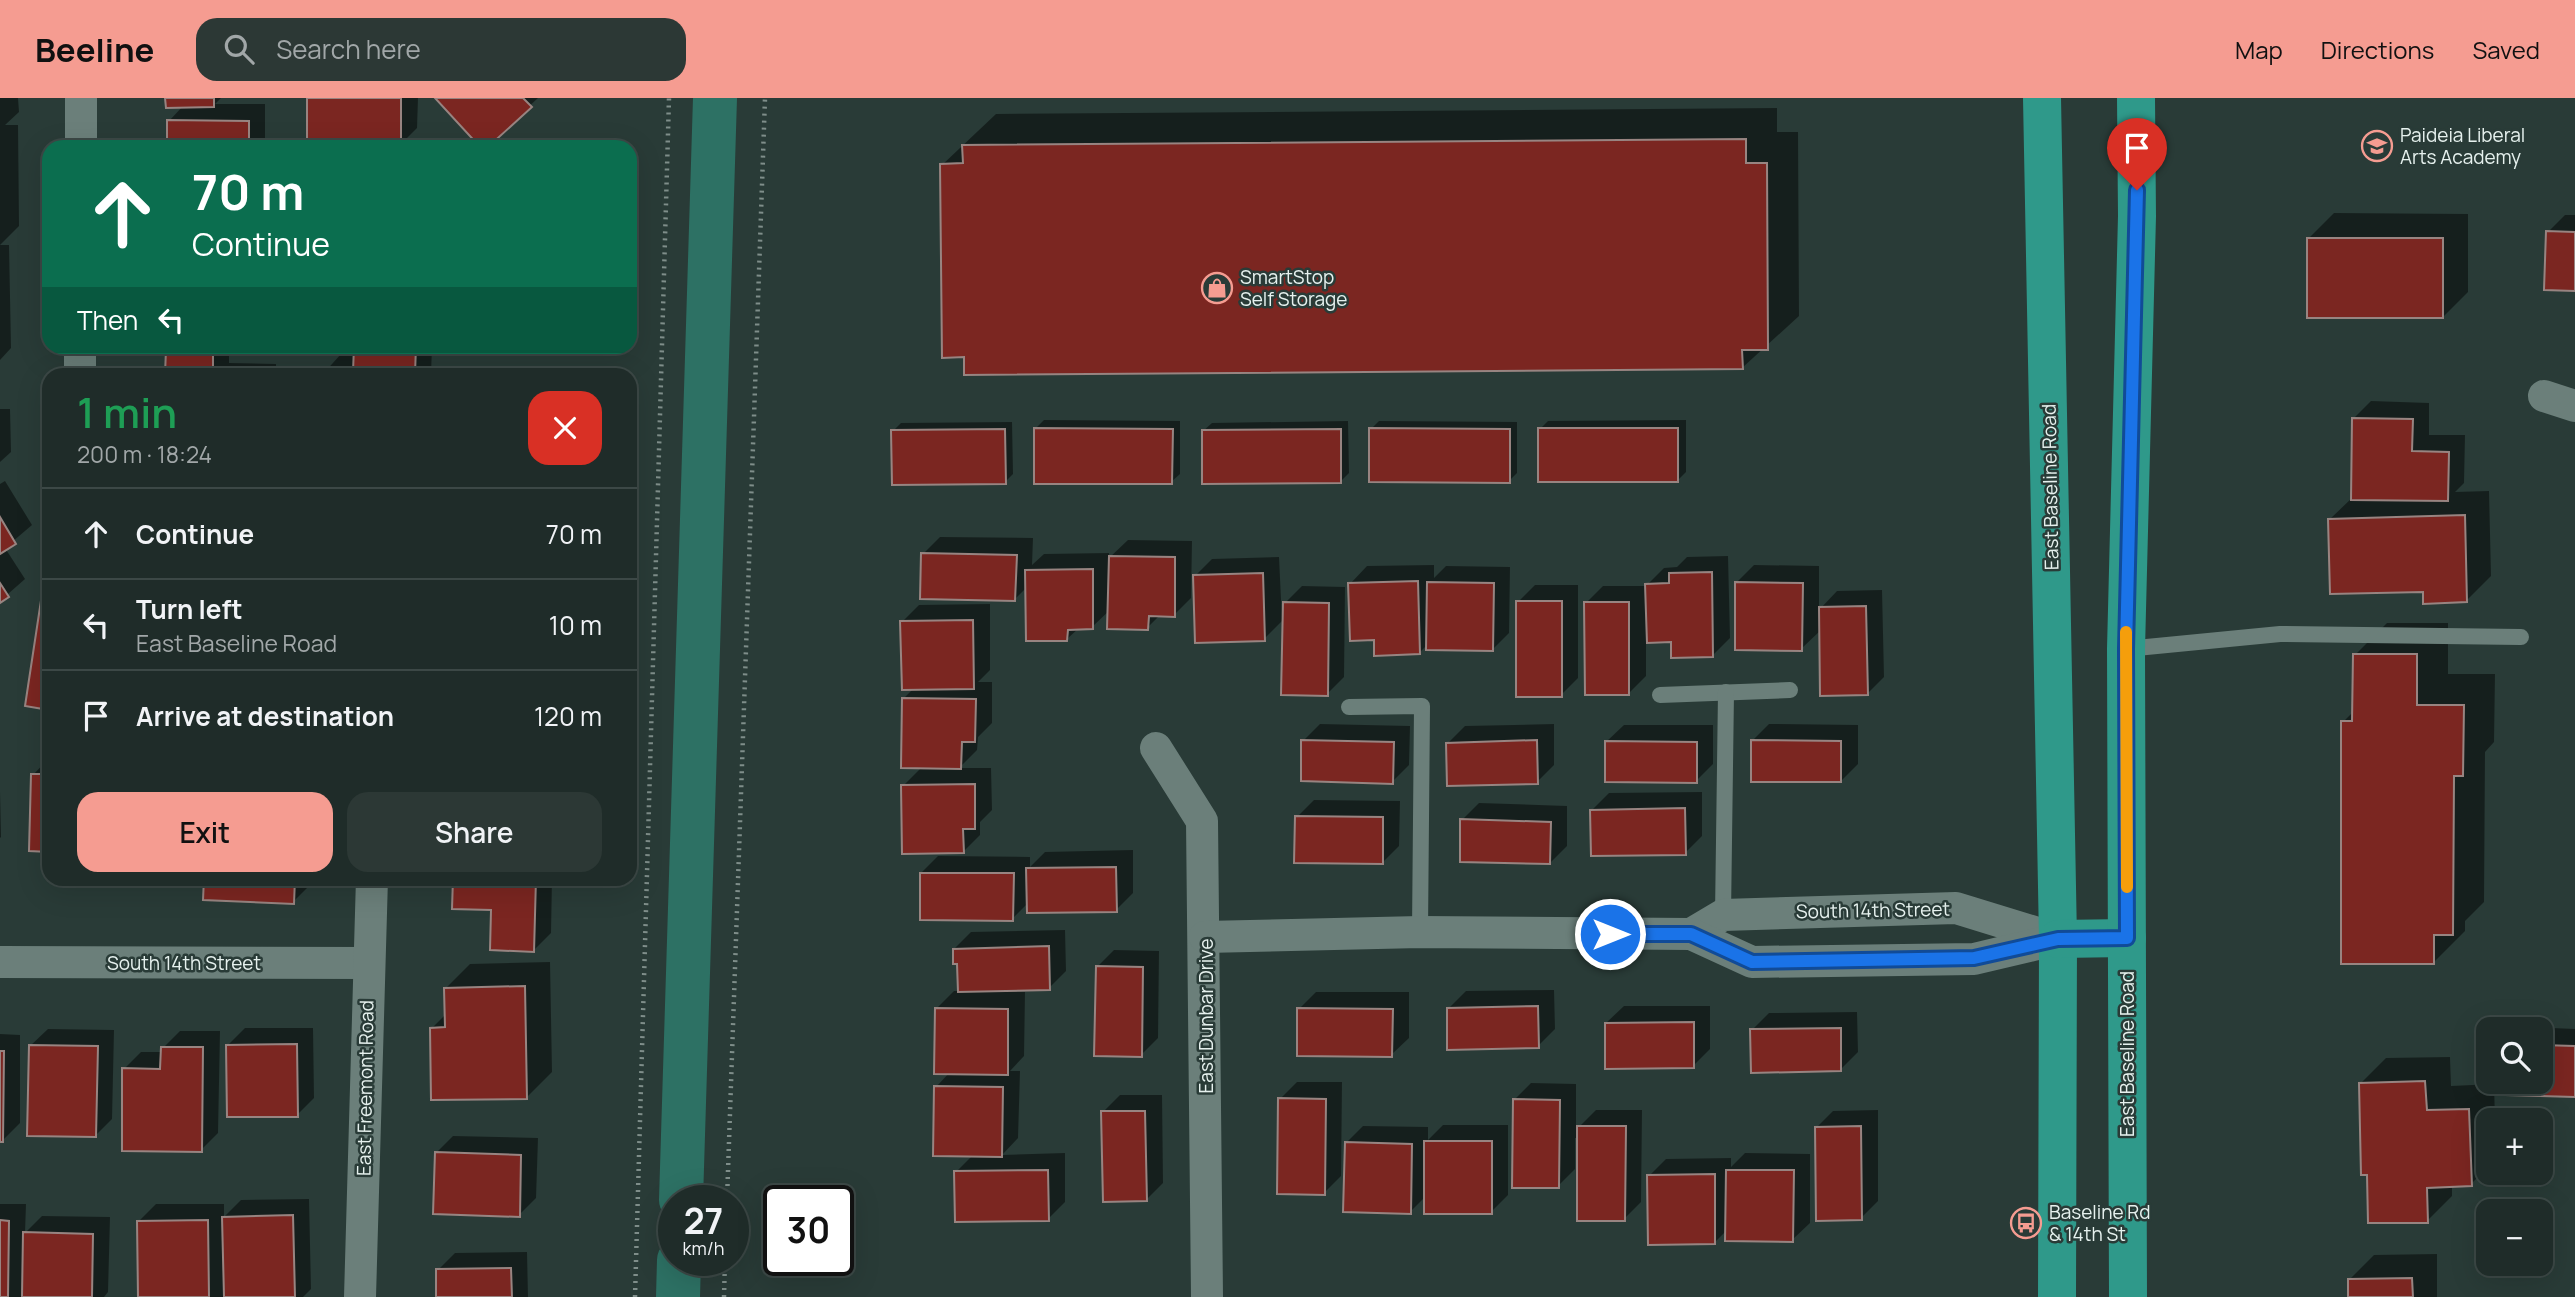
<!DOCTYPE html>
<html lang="en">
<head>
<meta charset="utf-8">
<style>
	:root { --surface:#1f2c29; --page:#2c3835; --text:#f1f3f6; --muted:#a1a7a8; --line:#3c4846; --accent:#f59c91 }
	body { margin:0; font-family:Manrope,sans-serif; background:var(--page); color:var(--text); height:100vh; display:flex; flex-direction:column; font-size:26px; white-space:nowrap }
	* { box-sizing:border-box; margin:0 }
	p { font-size:23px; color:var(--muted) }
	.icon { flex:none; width:38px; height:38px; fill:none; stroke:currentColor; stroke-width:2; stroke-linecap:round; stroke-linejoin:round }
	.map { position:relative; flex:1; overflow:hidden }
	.sheet { position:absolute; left:42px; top:270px; width:595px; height:518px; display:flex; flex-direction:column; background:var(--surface); border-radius:21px; box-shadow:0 7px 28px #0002,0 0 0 2px var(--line) }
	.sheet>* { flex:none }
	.guide { position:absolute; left:42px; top:42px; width:595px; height:214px; border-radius:21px; box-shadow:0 7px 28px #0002,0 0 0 2px var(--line); background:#0b6e4f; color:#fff; overflow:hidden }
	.tools { position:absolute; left:2476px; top:919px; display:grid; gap:14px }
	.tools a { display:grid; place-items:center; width:77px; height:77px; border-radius:14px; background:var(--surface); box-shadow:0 7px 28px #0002,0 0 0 2px var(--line); font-size:35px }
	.speed { position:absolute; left:658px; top:1087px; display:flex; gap:14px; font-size:35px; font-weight:700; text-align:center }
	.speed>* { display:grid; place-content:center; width:91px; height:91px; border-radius:50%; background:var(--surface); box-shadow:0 7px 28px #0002,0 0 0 2px var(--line); line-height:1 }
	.speed small { font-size:18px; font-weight:400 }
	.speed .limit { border:4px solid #111; border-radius:10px; background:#fff; color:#111 }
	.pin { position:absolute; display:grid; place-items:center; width:60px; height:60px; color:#fff; margin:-72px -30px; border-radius:50% 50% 50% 0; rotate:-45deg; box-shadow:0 0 7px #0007 }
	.pin .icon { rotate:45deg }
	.me { position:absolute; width:77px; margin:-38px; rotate:90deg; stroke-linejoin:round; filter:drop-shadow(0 0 5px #0008) }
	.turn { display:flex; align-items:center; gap:24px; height:147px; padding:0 35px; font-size:32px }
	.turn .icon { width:91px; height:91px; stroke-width:2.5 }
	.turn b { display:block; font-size:49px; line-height:60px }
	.then { display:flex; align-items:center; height:66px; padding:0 35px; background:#0003; gap:14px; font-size:26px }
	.round { display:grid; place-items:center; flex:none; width:74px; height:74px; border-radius:21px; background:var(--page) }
	.overview { display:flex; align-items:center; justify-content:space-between; height:119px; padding:0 35px }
	h1 { font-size:42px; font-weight:600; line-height:52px; color:#1e9e55 }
	.primary-button { display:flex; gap:14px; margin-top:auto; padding:14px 35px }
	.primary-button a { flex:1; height:80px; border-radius:21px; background:var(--accent); color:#111; font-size:28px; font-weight:600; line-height:80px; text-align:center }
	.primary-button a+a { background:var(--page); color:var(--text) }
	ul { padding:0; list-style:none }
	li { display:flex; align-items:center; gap:21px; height:91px; padding:0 35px; border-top:2px solid var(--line) }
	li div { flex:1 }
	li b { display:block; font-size:26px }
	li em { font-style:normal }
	header { display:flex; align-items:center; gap:42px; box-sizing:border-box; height:98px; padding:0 35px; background:var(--accent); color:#111 }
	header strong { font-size:33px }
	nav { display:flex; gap:38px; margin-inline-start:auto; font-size:24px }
	.search { width:490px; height:63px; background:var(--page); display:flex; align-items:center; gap:18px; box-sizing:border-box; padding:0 24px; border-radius:21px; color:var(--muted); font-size:26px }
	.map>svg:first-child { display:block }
	.shadow { fill:#0007 }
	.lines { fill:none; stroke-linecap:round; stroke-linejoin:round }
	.canal { stroke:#2d7164; stroke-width:44 }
	.building { fill:#7b2621; stroke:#988481; stroke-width:2 }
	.path { stroke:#7f8e8a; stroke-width:4.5; stroke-dasharray:2 5; stroke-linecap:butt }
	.lane { stroke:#6b7f7a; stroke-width:16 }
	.street { stroke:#6b7f7a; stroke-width:32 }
	.primary { stroke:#2f998a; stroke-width:38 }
	.route-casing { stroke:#114b97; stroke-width:18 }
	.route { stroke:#1a73e8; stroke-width:12 }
	.slow { stroke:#f59e0b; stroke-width:12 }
	.labels { text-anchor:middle; stroke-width:5; stroke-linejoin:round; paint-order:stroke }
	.poi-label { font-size:19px; fill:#e6f1ee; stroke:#293b37; text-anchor:start }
	.street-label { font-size:19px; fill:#e6f1ee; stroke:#293b37 }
</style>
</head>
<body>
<header>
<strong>Beeline</strong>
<div class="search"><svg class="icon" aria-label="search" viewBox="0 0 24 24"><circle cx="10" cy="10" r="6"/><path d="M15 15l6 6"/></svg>Search here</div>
<nav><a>Map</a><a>Directions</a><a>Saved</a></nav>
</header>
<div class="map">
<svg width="2575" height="1199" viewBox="0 0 2575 1199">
	<rect width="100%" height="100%" fill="#293b37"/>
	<g class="shadow">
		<path d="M0,0h18l1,14 -14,13h13l1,101 -19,19z"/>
		<path d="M167,0h54l-6,6h50v43h-96v-26l14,-15z"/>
		<path d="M309,0h109l-1,30 -17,17 -91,2z"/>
		<path d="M437,0h101l-53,49z"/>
		<path d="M1777,10v24h21l1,184 -57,52 -777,-13 -23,-190 54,-51z"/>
		<path d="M2334,115l134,1v78l-25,25 -134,-79z"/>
		<path d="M2565,117h10v74l-27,-57z"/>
		<path d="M0,147h9l2,103 -11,12z"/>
		<path d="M172,248h57v17l47,1v10h-109l1,-24z"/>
		<path d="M356,248h76l-1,28h-108l18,-20 15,1z"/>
		<path d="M501,268l6,8h-18z"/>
		<path d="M2371,303l58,2v32h36l-1,48 -9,9 34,-1 2,85 -25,25 -42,-11 -94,-71 23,-22 1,-79z"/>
		<path d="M0,311h10l1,43 -11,10z"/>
		<path d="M1044,322l136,1v53l-9,8 -135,-54z"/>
		<path d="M1686,322v52l-8,8 -138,-51 8,-8z"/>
		<path d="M1348,323l1,52 -8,8 -138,-50 9,-8z"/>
		<path d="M1379,323l138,1v51l-8,8 -138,-52z"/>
		<path d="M1012,324l1,52 -8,8 -112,-51 8,-8z"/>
		<path d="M5,383l27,44 -27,23 20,31 -25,22v-117z"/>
		<path d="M940,439l93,1 -1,27 12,-11 65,-1v5l19,-18 64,1 -1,57 -17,17h-14l-13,13 -37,-18 -18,17 -13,1 -12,11 -40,-52 -13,13 -91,-46z"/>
		<path d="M1728,458l2,82 -17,17 -41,-15 -26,1v35l-17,17 -43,-90 17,-17h43l18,-18 13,-1 10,-10z"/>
		<path d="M1279,459l3,64 -18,18 -69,-63 17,-17z"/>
		<path d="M1434,467v13l12,-12 64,1 -1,66 -17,17 -64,-6 -9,9 -69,-69 17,-18z"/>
		<path d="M1754,467l65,1v44l18,-19 45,-1 2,87 -17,17 -46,-64 -20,19 -64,-67z"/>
		<path d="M1535,487h43v93l-17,17 -43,-93z"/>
		<path d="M1302,488l43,1 -1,90 -17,17 -42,-91z"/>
		<path d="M990,506v66l-12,12h14v41l-14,14 -1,13 -18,18h32l1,42 -12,12v13l-17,17 -60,-66 19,-19 -19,-68 11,-11 -12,-66 17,-17z"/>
		<path d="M2387,525h61v51h47l-1,68 -9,10 -1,150 -19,19v10l-32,32 -90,-241 11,-11 1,-56z"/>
		<path d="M1320,626l90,2 -1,39 -17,17 -89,-41z"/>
		<path d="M1554,626v41l-17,17 -89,-39 17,-17z"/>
		<path d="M1769,626l89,1v39l-17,17 -89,-40z"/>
		<path d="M1624,627h89v39l-17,17 -90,-39z"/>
		<path d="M49,660v92l-16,-75z"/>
		<path d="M0,693l1,46 -1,1z"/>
		<path d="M1702,694v44l-17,17 -93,-43 17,-17z"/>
		<path d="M1314,702l86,1 -1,45 -17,17 -85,-46z"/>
		<path d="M1479,705l88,3v40l-17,17 -88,-43z"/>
		<path d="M1133,752v43l-17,17 -88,-7 -16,16 -91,-46 17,-17 92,1v10l15,-15z"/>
		<path d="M206,780h104v7l-17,17z"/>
		<path d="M455,780h97l-1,55 -17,17 -41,-42z"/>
		<path d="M1065,832l1,41 -17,17 -41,1v3h17l-1,64 -14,15h10l-2,67 -16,17 63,-2v49l-17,17 -92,-47 17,-17 -37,-68 14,-15 -13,-64 17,-17h6l-1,-29 -5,-13 17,-17z"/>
		<path d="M1114,852l45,1 -1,87 -17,17 -44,-88z"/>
		<path d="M550,864l2,110 -25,25 -95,-69 14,-14 -1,-25 25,-25z"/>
		<path d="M1554,892l1,39 -17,17 -89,-38 17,-17z"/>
		<path d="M1316,894h93v46l-18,17 -92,-46z"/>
		<path d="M1624,908h86v43l-17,17 -87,-43z"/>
		<path d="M1857,914l1,40 -17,17 -89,-39 17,-17z"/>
		<path d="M2526,929l49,2v66l-67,-2v-11h33v-53h-17z"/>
		<path d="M245,930h68l1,70 -17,17 -69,-70z"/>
		<path d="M48,931l66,1 -2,89 -17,17 -65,-90z"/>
		<path d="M180,933h40l-2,102 -17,17 -77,-81 17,-17h21l1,-4z"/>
		<path d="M0,936l20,1v88l-17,17h-3z"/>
		<path d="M2450,959l1,29 43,-2 1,36h-7v47l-17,17 -19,1v11l-25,25 -66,-138 25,-25z"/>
		<path d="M1297,984h45l-1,94 -17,17 -44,-94z"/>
		<path d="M1531,985l45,1v46l20,-20h46l-1,92 -17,17 -45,-81h-4v31l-17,17 -44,-86z"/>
		<path d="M1120,997h42l1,88 -17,17 -43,-88z"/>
		<path d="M1878,1012v91l-17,17 -45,-90 17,-17z"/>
		<path d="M1443,1027h65v70l-17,17 -65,-16 -16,16 -64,-69 17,-17 65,1v13z"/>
		<path d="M453,1038l85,2 -2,60 -17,17 -83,-62z"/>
		<path d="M1745,1055l65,1v69l-18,17 -65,-10 -12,12 -66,-66 17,-17 65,-1v9z"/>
		<path d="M309,1101l2,90 -8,8h-163l-1,-76 17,-17h68v13l17,-17z"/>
		<path d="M0,1106h26l-1,29 17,-17 68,1 -2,75 -4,5h-104z"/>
		<path d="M527,1154l1,45h-90v-27l17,-17z"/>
		<path d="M2437,1156v43h-87l-1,-17 25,-25z"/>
	</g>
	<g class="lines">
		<g class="canal">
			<path d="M681,1102l34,-1102"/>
			<path d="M678,1199l1,-37"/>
		</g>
	</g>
	<g class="building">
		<path d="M165,0h49v9l-48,1z"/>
		<path d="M307,0h94v48l-94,1z"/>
		<path d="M435,0h88l9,9 -44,40h-8z"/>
		<path d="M167,22l82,1v26h-82z"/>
		<path d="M1746,41v24h21l1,187h-26l1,19 -779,6v-18l-22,1 -2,-194 23,-1 -1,-18z"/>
		<path d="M2546,133l29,1v59l-31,-1z"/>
		<rect x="2307" y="140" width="136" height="80"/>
		<path d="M354,248h62l-1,28h-93v-4l31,2z"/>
		<path d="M166,252l47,1v23h-48z"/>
		<path d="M2352,320l61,1 -1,32 37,1 -1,49 -97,-1z"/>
		<path d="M1034,330l139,1 -1,55h-138z"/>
		<path d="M1369,330l141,1v54l-141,-1z"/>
		<rect x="1538" y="330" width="140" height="54"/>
		<path d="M1005,331l1,55 -114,1 -1,-55z"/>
		<path d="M1341,331v54l-139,1v-54z"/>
		<path d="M2465,417l2,87 -44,2v-12l-93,2 -2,-75z"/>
		<path d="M0,419l16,27 -16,10z"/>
		<path d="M921,455l96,2 -2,46 -95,-2z"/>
		<path d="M1109,458l66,1v60l-26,-1 -1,14 -41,-1z"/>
		<path d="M1093,471v60l-25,1 -1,11h-41l-1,-71z"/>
		<path d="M1712,474l1,85 -42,1v-16l-24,1 -2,-59 24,-1v-10z"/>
		<path d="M1263,475l2,68 -70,2 -2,-68z"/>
		<path d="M1418,483l2,73 -46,2v-16l-24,1 -2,-58z"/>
		<path d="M1427,484l67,1 -1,68 -67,-1z"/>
		<path d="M1735,484l68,1 -1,68 -67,-1z"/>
		<path d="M0,485l9,14 -9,6z"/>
		<path d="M42,496l7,1v115l-24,-4z"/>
		<rect x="1516" y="503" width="46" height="96"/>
		<path d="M1283,504l46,1 -1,93 -47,-1z"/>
		<path d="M1584,504h45v93h-44z"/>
		<path d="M1866,508l2,89 -48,1 -1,-89z"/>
		<path d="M973,522l1,69 -72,1 -2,-69z"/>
		<path d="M2353,556h64v51h47l-1,71h-9l-1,159h-19v29h-93v-243h11z"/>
		<path d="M902,600l74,1 -1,43h-13l-1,27 -60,-1z"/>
		<path d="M1301,642l93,2 -1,42 -92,-3z"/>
		<path d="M1537,642l1,44 -91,2 -1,-43z"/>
		<path d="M1751,642l90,1v41h-90z"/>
		<path d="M1605,643l92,1v41l-92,-1z"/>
		<path d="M31,676h18v78l-20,-1z"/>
		<path d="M975,686v45h-12l1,24 -62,1 -1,-69z"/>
		<path d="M1685,710l1,47 -95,1 -1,-46z"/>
		<path d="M1295,718l88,1v47l-89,-1z"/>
		<path d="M1460,721l91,3 -1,42 -90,-2z"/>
		<path d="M1116,769l1,45 -90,1 -1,-45z"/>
		<path d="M920,775h94l-1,48 -93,-1z"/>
		<path d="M204,780h91l-1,26 -91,-4z"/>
		<path d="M453,780h83l-2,74 -44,-2 1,-40 -39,-1z"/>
		<path d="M1049,848l1,44 -92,2 -1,-28h-4v-15z"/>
		<path d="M1096,868l47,1 -1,90 -48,-1z"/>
		<path d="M525,888l2,113 -96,1 -1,-72 15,-1 -1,-39z"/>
		<path d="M1538,908l1,42 -92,2v-42z"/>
		<path d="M935,910l73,1v66l-74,-1z"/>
		<path d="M1297,910l96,1 -1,48 -95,-1z"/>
		<path d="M1694,924v46l-89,1v-46z"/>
		<path d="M1841,930v43l-90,2 -1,-44z"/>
		<path d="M297,946l1,73h-71l-1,-72z"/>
		<path d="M29,947l69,1 -2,91 -69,-1z"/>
		<path d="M2541,947l34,1v51l-69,-2v-13h35z"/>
		<path d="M161,949h42l-1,105 -80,-1v-83l38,1z"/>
		<path d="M0,953h4l-1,91h-3z"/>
		<path d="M2425,983l2,29 42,-1 3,77 -45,2 1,35h-60l-1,-48h-6l-2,-92z"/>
		<path d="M934,988l69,1 -1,70 -69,-1z"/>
		<path d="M1278,1000l48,1 -1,96 -48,-1z"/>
		<path d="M1513,1001l47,1 -1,88h-47z"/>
		<path d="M1101,1013h44l2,90 -44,1z"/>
		<path d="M1577,1028h49l-1,95h-48z"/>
		<path d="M1861,1028l1,94 -46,1 -1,-94z"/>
		<rect x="1424" y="1043" width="68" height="73"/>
		<path d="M1345,1044l67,2 -1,70 -68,-2z"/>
		<path d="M435,1054l86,3 -1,62 -87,-3z"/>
		<path d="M1048,1072l1,51 -94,1 -1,-51z"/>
		<path d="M1726,1072h68l-1,72 -68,-1z"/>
		<path d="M1715,1076v70l-67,1 -1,-70z"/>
		<path d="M293,1117l2,82h-71l-2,-80z"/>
		<path d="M0,1122l9,1 -1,76h-8z"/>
		<path d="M208,1122l1,77h-71l-1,-76z"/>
		<path d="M23,1134l70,2 -1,63h-70z"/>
		<path d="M511,1170l1,29h-76v-28z"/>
		<path d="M2412,1180l1,19h-65v-18z"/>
	</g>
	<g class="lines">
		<g class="path">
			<path d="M727,1102l38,-1102"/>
			<path d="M635,1199l34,-1199"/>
			<path d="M724,1199l1,-37"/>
		</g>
		<g class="lane">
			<path d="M2126,551l154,-15 241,3"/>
			<path d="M1660,597l130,-5"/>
			<path d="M1349,609l73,-1 -2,226"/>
			<path d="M1723,817l3,-223"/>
		</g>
		<g class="street">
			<path d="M81,49v-49"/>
			<path d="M80,276v-28"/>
			<path d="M2544,298l31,10"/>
			<path d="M1156,650l46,73 5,476"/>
			<path d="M1691,836l32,-19 233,-7 101,31"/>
			<path d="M1205,839l215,-5 271,2 61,28 222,-3 84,-20"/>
			<path d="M0,864l369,1"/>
			<path d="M360,1199l12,-419"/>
		</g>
		<g class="primary">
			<path d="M2042,0l16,841 -1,358"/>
			<path d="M2058,841l69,-1"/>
			<path d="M2128,1199l-2,-648 11,-433 -1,-118"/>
		</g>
	</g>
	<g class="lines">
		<g class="route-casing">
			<path id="route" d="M1610,836h81l61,28 222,-4 84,-19 69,-1 -1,-289 11,-459"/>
		</g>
		<use href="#route" class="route"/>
		<path class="slow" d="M2126,534l1,255"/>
	</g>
	<defs>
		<g id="school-ring" transform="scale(1.575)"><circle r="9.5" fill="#293b37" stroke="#f59c91" stroke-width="1.5"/><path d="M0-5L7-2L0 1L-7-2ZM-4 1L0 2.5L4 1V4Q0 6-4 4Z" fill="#f59c91"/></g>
		<g id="shop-ring" transform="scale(1.575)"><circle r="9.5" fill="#293b37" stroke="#f59c91" stroke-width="1.5"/><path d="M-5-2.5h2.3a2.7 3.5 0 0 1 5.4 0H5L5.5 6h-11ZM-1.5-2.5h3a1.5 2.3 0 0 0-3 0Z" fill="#f59c91"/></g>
		<g id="bus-ring" transform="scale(1.575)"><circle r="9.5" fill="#293b37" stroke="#f59c91" stroke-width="1.5"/><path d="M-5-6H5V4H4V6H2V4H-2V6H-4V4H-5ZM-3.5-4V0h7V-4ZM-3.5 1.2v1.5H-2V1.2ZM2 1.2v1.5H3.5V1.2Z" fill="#f59c91"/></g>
	</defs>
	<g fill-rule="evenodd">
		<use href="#school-ring" x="2377" y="48"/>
		<use href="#shop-ring" x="1217" y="190"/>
		<use href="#bus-ring" x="2026" y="1125"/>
	</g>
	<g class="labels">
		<g class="poi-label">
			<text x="2400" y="44">Paideia Liberal<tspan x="2400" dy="22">Arts Academy</tspan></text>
			<text x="1240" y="186">SmartStop<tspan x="1240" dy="22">Self Storage</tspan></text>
			<text x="2049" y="1121">Baseline Rd<tspan x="2049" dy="22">&amp; 14th St</tspan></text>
		</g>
		<g class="street-label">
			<text transform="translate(2050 389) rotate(-91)" y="7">East Baseline Road</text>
			<text transform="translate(1873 812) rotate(-1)" y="7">South 14th Street</text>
			<text x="184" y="872">South 14th Street</text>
			<text transform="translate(1206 918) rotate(-90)" y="7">East Dunbar Drive</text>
			<text transform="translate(2127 956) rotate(-90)" y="7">East Baseline Road</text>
			<text transform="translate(365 990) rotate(-89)" y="7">East Freemont Road</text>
		</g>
	</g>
</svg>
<div class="tools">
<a><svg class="icon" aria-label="search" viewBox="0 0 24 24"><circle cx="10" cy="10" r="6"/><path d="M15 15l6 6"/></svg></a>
<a>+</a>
<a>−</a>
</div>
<div class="speed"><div>27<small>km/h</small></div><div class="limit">30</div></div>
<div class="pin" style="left:2137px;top:92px;background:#d93025"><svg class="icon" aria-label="arrive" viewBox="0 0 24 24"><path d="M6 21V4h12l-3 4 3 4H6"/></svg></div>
<svg class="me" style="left:1610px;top:836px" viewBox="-20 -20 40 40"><circle r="17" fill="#1a73e8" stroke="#fff" stroke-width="3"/><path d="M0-11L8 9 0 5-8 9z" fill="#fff"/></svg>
<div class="guide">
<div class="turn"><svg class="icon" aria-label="ahead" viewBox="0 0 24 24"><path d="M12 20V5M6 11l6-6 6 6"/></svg><div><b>70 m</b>Continue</div></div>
<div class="then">Then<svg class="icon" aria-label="left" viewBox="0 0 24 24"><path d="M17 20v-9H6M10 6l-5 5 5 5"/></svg></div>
</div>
<section class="sheet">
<div class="overview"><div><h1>1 min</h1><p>200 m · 18:24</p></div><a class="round" style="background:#d93025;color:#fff"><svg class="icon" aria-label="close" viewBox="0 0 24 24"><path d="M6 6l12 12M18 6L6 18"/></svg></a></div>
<ul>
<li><svg class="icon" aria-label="ahead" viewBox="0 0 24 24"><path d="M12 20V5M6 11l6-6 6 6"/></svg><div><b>Continue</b></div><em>70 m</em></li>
<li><svg class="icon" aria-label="left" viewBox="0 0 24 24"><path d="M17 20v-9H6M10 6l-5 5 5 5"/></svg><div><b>Turn left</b><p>East Baseline Road</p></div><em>10 m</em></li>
<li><svg class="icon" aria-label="arrive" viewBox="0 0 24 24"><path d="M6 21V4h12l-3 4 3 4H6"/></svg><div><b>Arrive at destination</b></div><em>120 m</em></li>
</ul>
<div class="primary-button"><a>Exit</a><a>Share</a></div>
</section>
</div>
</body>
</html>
